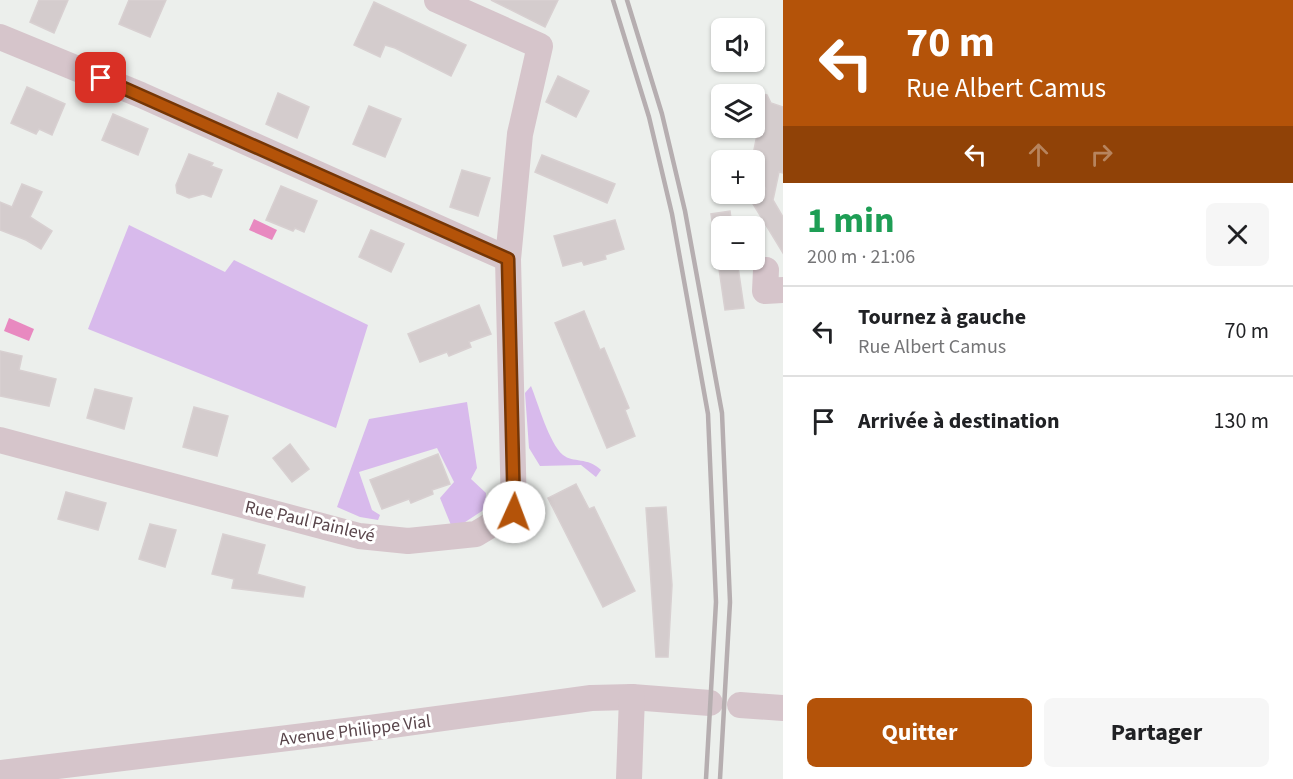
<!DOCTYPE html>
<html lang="fr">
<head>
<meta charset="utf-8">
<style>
	:root { --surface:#fff; --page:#f6f6f6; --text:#202124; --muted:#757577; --line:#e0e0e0; --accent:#b45309 }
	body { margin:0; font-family:"Source Sans 3",sans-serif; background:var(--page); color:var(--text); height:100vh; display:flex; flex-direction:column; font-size:22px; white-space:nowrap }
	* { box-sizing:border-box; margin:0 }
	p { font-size:20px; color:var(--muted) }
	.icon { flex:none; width:33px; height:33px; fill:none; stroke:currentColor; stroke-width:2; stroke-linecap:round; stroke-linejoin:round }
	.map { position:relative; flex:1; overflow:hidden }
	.sheet { display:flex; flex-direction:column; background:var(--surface); width:510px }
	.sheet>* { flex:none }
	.banner { background:#b45309; color:#fff; overflow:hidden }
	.tools { position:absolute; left:711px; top:18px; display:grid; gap:12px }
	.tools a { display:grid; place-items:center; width:54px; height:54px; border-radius:9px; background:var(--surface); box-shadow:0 2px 4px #0004; font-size:30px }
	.pin { position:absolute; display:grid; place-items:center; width:51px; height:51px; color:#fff; margin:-26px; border-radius:12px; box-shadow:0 3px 9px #0006 }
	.me { position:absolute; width:66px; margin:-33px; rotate:2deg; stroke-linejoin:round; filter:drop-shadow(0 0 4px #0008) }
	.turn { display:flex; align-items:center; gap:21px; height:126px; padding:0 24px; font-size:27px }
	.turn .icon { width:78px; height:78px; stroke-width:2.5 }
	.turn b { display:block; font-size:42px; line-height:51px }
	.lanes { display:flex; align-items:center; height:57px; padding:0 24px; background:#0003; justify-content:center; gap:30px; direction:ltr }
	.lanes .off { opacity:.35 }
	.round { display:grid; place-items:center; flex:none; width:63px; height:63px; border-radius:9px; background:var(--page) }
	.head { display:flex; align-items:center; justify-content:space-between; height:102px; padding:0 24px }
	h1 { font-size:36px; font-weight:700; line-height:45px; color:#1e9e55 }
	.button { display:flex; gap:12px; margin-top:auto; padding:12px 24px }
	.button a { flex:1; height:69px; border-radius:9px; background:var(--accent); color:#fff; font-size:24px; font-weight:700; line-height:69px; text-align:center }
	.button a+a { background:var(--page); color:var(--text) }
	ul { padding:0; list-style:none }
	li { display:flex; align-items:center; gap:18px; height:90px; padding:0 24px; border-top:2px solid var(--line) }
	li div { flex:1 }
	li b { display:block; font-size:22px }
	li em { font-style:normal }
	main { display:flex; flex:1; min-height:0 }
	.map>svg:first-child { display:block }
	.green { fill:#d8baec }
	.water { fill:#e889c0 }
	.building { fill:#d4cccd; stroke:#d8d0d1; stroke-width:1.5 }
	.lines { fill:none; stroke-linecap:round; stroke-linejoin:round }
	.minor { stroke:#d6c5cb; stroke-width:26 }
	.rail { stroke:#b6aeb0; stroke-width:4.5 }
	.route-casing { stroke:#753606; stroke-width:15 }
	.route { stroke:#b45309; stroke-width:10 }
	.labels { text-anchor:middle; stroke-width:6; stroke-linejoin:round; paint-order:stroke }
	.street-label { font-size:18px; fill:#59454b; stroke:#fff }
</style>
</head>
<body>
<main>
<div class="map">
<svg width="783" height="779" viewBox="0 0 783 779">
	<rect width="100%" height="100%" fill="#ecefec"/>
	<g class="green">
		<path d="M129,225l96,47 9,-12 134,65 -32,103 -248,-99z"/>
		<path d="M531,386c7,17 18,57 32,69 10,8 25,2 38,15l-5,7 -15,-12 -41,1 -11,-18 -4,-55z"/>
		<path d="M467,402l10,66 -6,11 15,14 -1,16 -32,21 -13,-32 14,-16 -17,-34 -78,24 13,38 8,5 -2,5 -18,-3 -23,-10 32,-88z"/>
	</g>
	<g class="water">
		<path d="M254,219l23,11 -5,10 -23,-10z"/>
		<path d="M9,318l25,11 -5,12 -25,-10z"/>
	</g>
	<g class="building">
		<path d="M39,0h29l-14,33 -24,-11z"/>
		<path d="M129,0h37l-16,37 -31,-13z"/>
		<path d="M491,0h67l-13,27z"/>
		<path d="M374,2l92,43 -15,31 -56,-28 -10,-3 -5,12 -26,-12z"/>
		<path d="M558,76l31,15 -13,26 -30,-15z"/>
		<path d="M27,87l38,17 -13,31 -13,-6 -3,5 -25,-11z"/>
		<path d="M753,92l14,3 4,8 12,4v66l-4,-1 -6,28 10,17v36l-33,-54 16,-10 -10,-16 3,-14 -5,-9 4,-20 -9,-2h5z"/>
		<path d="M278,93l31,14 -12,31 -31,-14z"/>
		<path d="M369,106l32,13 -16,38 -32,-13z"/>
		<path d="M113,114l35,15 -10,26 -36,-15z"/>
		<path d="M189,154l24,9 -2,3 11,4 -11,27 -8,-3 -14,4 -12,-5 -1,-8z"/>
		<path d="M542,155l73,29 -8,19 -72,-31z"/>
		<path d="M462,170l28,8 -12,38 -28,-9z"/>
		<path d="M22,184l20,8 -12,25 22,14 -11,18 -15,-9 -26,-10v-28l12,5z"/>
		<path d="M281,186l36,15 -13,31 -9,-4 -2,3 -27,-11z"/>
		<path d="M730,211l2,15h-10v34h15l7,48 -19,2 -14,-96z"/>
		<path d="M615,220l9,29 -19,6 1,4 -22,6 -2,-4 -19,5 -9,-30z"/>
		<path d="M371,230l33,14 -13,28 -32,-15z"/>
		<path d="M479,305l12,29 -22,8 2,5 -22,9 -2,-4 -27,10 -12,-28z"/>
		<path d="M584,311l16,39 4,-2 25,60 -4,2 10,26 -28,12 -52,-125z"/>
		<path d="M0,351l22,5 -3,14 37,9 -7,27 -49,-10z"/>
		<path d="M95,389l37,9 -8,31 -37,-11z"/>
		<path d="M194,407l34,9 -11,40 -34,-9z"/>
		<path d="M290,444l19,25 -17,13 -19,-24z"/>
		<path d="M438,454l12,30 -18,6 1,4 -22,9 -2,-4 -27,10 -12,-29z"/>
		<path d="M576,484l13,25 5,-2 41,84 -32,16 -55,-109z"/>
		<path d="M66,492l40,11 -8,27 -40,-11z"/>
		<path d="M666,507l6,78 -4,72h-12l-10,-149z"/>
		<path d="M150,524l26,6 -11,37 -26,-8z"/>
		<path d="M223,534l42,11 -8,29 48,13 -2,10 -71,-9 2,-9 -22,-5z"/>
	</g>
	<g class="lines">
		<g class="minor">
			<path d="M0,37l141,58 367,164"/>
			<path d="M766,270l-1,21 18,-1"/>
			<path d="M0,440l359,96 49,5 68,-7 38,-23 -6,-252 12,-125 20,-88 -103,-46"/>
			<path d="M740,705l43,3"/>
			<path d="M0,773l370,-45 221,-30 41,-1 78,6"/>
			<path d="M629,779l3,-82"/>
		</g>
		<g class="rail">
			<path d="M613,0l36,117 23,97 36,200 8,188 -10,177"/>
			<path d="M627,0l35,114 23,97 37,202 8,189 -10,177"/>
		</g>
	</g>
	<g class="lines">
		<g class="route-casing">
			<path id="route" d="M101,78l407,181 6,253"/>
		</g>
		<use href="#route" class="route"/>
	</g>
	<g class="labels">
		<g class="street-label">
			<text transform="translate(310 521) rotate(13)" y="6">Rue Paul Painlevé</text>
			<text transform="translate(355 730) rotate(-7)" y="6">Avenue Philippe Vial</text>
		</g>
	</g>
</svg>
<div class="tools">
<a><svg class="icon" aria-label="sound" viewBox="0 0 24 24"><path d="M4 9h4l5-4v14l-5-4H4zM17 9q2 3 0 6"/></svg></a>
<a><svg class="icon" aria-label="layers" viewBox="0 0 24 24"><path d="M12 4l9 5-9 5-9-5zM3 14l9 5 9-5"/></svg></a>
<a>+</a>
<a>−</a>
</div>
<div class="pin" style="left:101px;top:78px;background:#d93025"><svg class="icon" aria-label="arrive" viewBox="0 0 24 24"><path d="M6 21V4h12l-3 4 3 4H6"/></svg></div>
<svg class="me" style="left:514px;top:512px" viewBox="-20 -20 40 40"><circle r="19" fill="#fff"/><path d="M0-13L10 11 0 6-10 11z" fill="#b45309"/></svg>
</div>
<section class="sheet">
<div class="banner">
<div class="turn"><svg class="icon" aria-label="left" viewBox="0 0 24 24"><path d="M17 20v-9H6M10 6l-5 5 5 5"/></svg><div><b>70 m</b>Rue Albert Camus</div></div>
<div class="lanes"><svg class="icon" aria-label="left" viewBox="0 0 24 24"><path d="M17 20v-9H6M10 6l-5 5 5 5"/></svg><svg class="icon off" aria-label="ahead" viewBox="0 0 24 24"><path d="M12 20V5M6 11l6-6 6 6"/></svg><svg class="icon off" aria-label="right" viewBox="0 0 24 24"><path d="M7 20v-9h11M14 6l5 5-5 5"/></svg></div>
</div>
<div class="head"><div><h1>1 min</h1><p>200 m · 21:06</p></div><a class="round"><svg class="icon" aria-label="close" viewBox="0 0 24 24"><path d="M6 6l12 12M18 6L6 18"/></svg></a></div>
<ul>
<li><svg class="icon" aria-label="left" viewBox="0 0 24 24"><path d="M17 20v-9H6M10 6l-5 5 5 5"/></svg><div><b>Tournez à gauche</b><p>Rue Albert Camus</p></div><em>70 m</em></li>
<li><svg class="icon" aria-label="arrive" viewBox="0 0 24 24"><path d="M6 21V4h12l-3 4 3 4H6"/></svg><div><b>Arrivée à destination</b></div><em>130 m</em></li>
</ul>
<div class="button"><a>Quitter</a><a>Partager</a></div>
</section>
</main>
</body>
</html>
